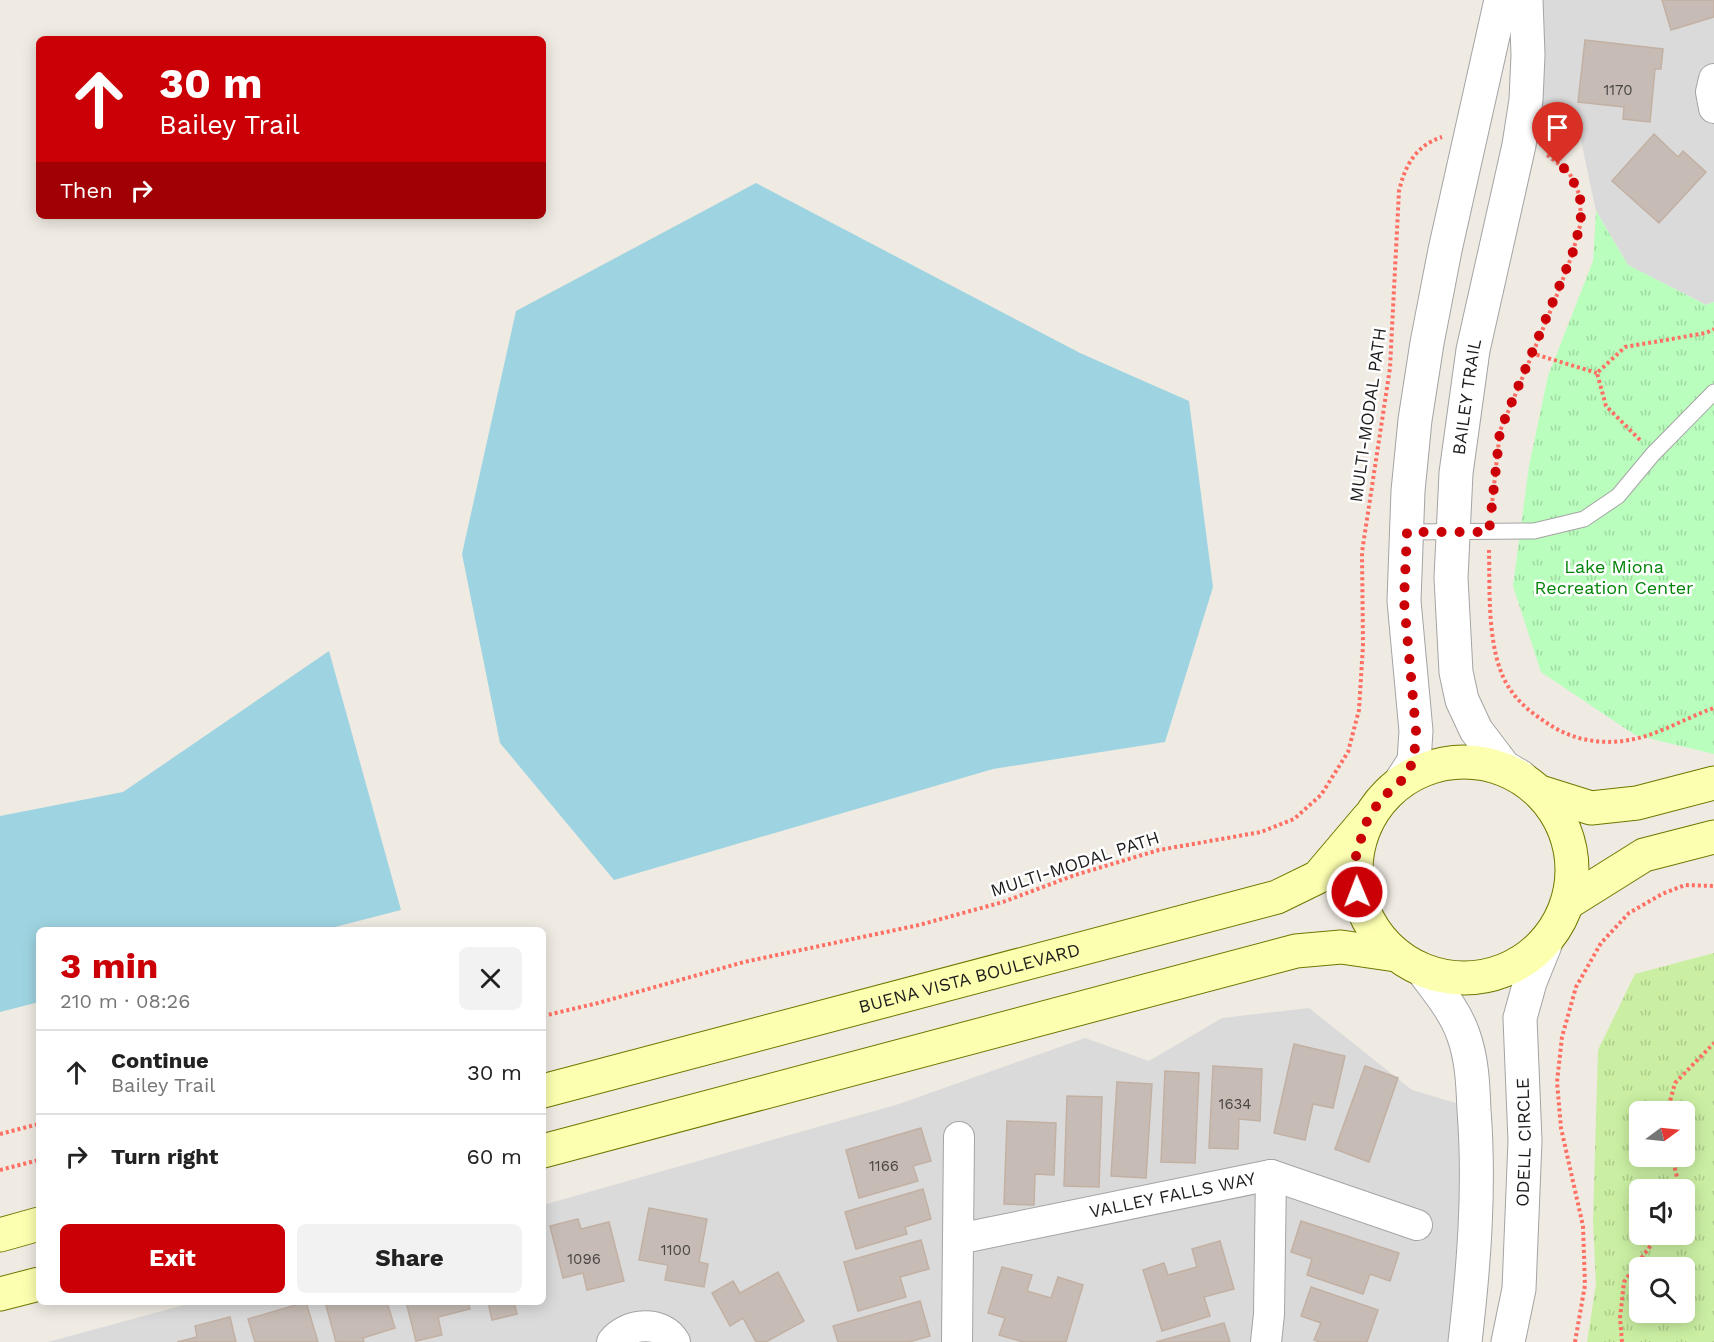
<!DOCTYPE html>
<html lang="en">
<head>
<meta charset="utf-8">
<style>
	:root { --surface:#fff; --page:#f2f2f2; --text:#222; --muted:#767676; --line:#e0e0e0; --accent:#ca0006 }
	body { margin:0; font-family:"Work Sans",sans-serif; background:var(--page); color:var(--text); height:100vh; display:flex; flex-direction:column; font-size:22px; white-space:nowrap }
	* { box-sizing:border-box; margin:0 }
	p { font-size:20px; color:var(--muted) }
	.icon { flex:none; width:33px; height:33px; fill:none; stroke:currentColor; stroke-width:2; stroke-linecap:round; stroke-linejoin:round }
	.map { position:relative; flex:1; overflow:hidden }
	.drawer { position:absolute; left:36px; top:927px; width:510px; height:378px; display:flex; flex-direction:column; background:var(--surface); border-radius:9px; box-shadow:0 3px 15px #0003 }
	.drawer>* { flex:none }
	.hud { position:absolute; left:36px; top:36px; width:510px; height:183px; border-radius:9px; box-shadow:0 3px 15px #0003; background:#ca0006; color:#fff; overflow:hidden }
	.needle { width:39px; rotate:75deg }
	.controls { position:absolute; left:1629px; top:1101px; display:grid; gap:12px }
	.controls a { display:grid; place-items:center; width:66px; height:66px; border-radius:9px; background:var(--surface); box-shadow:0 3px 15px #0003; font-size:30px }
	.pin { position:absolute; display:grid; place-items:center; width:51px; height:51px; color:#fff; margin:-62px -26px; border-radius:50% 50% 50% 0; rotate:-45deg; box-shadow:0 0 6px #0007 }
	.pin .icon { rotate:45deg }
	.me { position:absolute; width:66px; margin:-33px; rotate:359deg; stroke-linejoin:round; filter:drop-shadow(0 0 4px #0008) }
	.turn { display:flex; align-items:center; gap:21px; height:126px; padding:0 24px; font-size:27px }
	.turn .icon { width:78px; height:78px; stroke-width:2.5 }
	.turn b { display:block; font-size:42px; line-height:51px }
	.then { display:flex; align-items:center; height:57px; padding:0 24px; background:#0003; gap:12px; font-size:22px }
	.round { display:grid; place-items:center; flex:none; width:63px; height:63px; border-radius:9px; background:var(--page) }
	.head { display:flex; align-items:center; justify-content:space-between; height:102px; padding:0 24px }
	h1 { font-size:36px; font-weight:700; line-height:45px; color:var(--accent) }
	.action { display:flex; gap:12px; margin-top:auto; padding:12px 24px }
	.action a { flex:1; height:69px; border-radius:9px; background:var(--accent); color:#fff; font-size:24px; font-weight:700; line-height:69px; text-align:center }
	.action a+a { background:var(--page); color:var(--text) }
	ul { padding:0; list-style:none }
	li { display:flex; align-items:center; gap:18px; height:84px; padding:0 24px; border-top:2px solid var(--line) }
	li div { flex:1 }
	li b { display:block; font-size:22px }
	li em { font-style:normal }
	.map>svg:first-child { display:block }
	.residential { fill:#dbdada }
	.grass { fill:url(#grass-tufts); fill-rule:evenodd }
	.park { fill:url(#park-tufts) }
	.water { fill:#9ed4e1 }
	.building { fill:#c7bcb5; stroke:#c2b0a3; stroke-width:1.5 }
	.lines { fill:none; stroke-linecap:round; stroke-linejoin:round }
	.service-casing { stroke:#a4a4a4; stroke-width:17 }
	.minor-casing { stroke:#a4a4a4; stroke-width:32 }
	.tertiary-casing { stroke:#a4a4a4; stroke-width:35 }
	.secondary-casing { stroke:#6e7800; stroke-width:35 }
	.path { stroke:#ff6f63; stroke-width:4; stroke-dasharray:3 3; stroke-linecap:butt }
	.service { stroke:#fff; stroke-width:15 }
	.minor { stroke:#fff; stroke-width:30 }
	.tertiary { stroke:#fff; stroke-width:33 }
	.secondary { stroke:#fdffb0; stroke-width:33 }
	.route { stroke:#ca0006; stroke-width:10; stroke-dasharray:0 18 }
	.labels { text-anchor:middle; stroke-width:5; stroke-linejoin:round; paint-order:stroke }
	.number-label { font-size:15px; fill:#484543 }
	.street-label { font-size:18px; fill:#1d1d1d; stroke:#fff }
	.park-label { font-size:18px; fill:#028409; stroke:#fff }
</style>
</head>
<body>
<div class="map">
<svg width="1714" height="1342" viewBox="0 0 1714 1342">
	<defs>
		<pattern id="grass-tufts" width="24" height="20" patternUnits="userSpaceOnUse" patternTransform="scale(1.5)"><rect width="24" height="20" fill="#caefa2"/><path d="M3 7l-1-3M5 7V3M7 7l1-3M15 17l-1-3M17 17v-4M19 17l1-3" fill="none" stroke="#adcc8b"/></pattern>
		<pattern id="park-tufts" width="24" height="20" patternUnits="userSpaceOnUse" patternTransform="scale(1.5)"><rect width="24" height="20" fill="#bafebd"/><path d="M3 7l-1-3M5 7V3M7 7l1-3M15 17l-1-3M17 17v-4M19 17l1-3" fill="none" stroke="#9fd9a2"/></pattern>
	</defs>
	<rect width="100%" height="100%" fill="#efeae2"/>
	<g class="residential">
		<path d="M1541,0h173v302l-8,3 -78,-40 -32,-54 -16,-75 -42,-17z"/>
		<path d="M1309,1008l103,82 47,14 2,113 -11,125h-1402l147,-40h348v-97l356,-101 186,-66 64,23 73,-43z"/>
	</g>
	<path class="grass" d="M1714,953v389h-127l9,-58 -3,-62 5,-172 37,-76zM1640,1112h44v44h-44zM1640,1190h44v44h-44zM1640,1268h44v44h-44z"/>
	<path class="park" d="M1596,211l32,54 78,40 8,-3v452l-79,-19 -94,-63 -28,-86 16,-120 19,-90 45,-115z"/>
	<g class="water">
		<path d="M756,183l324,170 109,48 24,186 -48,155 -172,27 -379,111 -114,-137 -38,-189 54,-243z"/>
		<path d="M329,651l72,259 -78,20h-284v72l-39,10v-196l123,-24z"/>
	</g>
	<g class="building">
		<path d="M1662,0h52v17l-43,13z"/>
		<path d="M1585,40l78,9 -2,20h-6l-5,53 -27,-3 1,-12 -46,-5z"/>
		<path d="M1654,134l24,23 5,-6 23,21 -47,51 -47,-42z"/>
		<path d="M1294,1044l51,12 -12,52 -20,-4 -8,36 -31,-7z"/>
		<path d="M1213,1066l49,3 -2,52 -21,-2 -1,30 -29,-1z"/>
		<path d="M1365,1066l33,12 -29,84 -34,-13z"/>
		<path d="M1165,1071l34,2 -4,90 -34,-1z"/>
		<path d="M1117,1082l35,2 -6,94 -35,-2z"/>
		<path d="M1067,1096l35,1 -3,90 -35,-1z"/>
		<path d="M1007,1121l49,2 -2,52 -19,-1 -1,31 -30,-1z"/>
		<path d="M921,1128l10,33 -18,5 5,15 -59,17 -13,-48z"/>
		<path d="M923,1189l8,30 -26,8 2,7 -51,15 -11,-37z"/>
		<path d="M649,1208l58,11 -8,43 9,2 -4,23 -39,-7 3,-15 -29,-5z"/>
		<path d="M578,1219l3,10 28,-7 15,59 -37,9 -4,-17 -20,5 -13,-52z"/>
		<path d="M1301,1221l98,32 -9,28 -20,-7 -7,20 -56,-19 5,-16 -21,-7z"/>
		<path d="M921,1240l8,29 -29,8 6,20 -48,14 -14,-49z"/>
		<path d="M1220,1241l14,48 -30,8 6,19 -48,15 -19,-61 21,-7 4,12 29,-8 -5,-18z"/>
		<path d="M1002,1267l30,8 -5,16 24,7 7,-21 25,8 -17,57h-43l-24,-7 6,-17 -17,-5z"/>
		<path d="M778,1272l26,49 -38,21h-10l-13,-24 -13,8 -18,-33 21,-12 7,12z"/>
		<path d="M1311,1287l67,23 -11,32h-47l-6,-2 7,-17 -20,-7z"/>
		<path d="M920,1301l10,35 -21,6h-71l-5,-16z"/>
		<path d="M306,1302l12,40h-63l-7,-23z"/>
		<path d="M325,1302h62l8,26 -32,10 1,4h-28z"/>
		<path d="M406,1302h62l2,7 -32,8 4,18 -26,6z"/>
		<path d="M488,1302h26l3,12 -25,6z"/>
		<path d="M230,1317l6,25h-59l20,-5 -2,-11z"/>
		<path d="M1224,1323l6,19h-74z"/>
	</g>
	<g class="lines">
		<g class="service-casing">
			<path id="service" d="M1407,532l127,-1 50,-12 34,-23 35,-42 61,-62"/>
		</g>
		<g class="minor-casing">
			<g id="minor">
				<path d="M1714,79l-3,13 3,16"/>
				<path id="s1" d="M958,1239l313,-64 146,50"/>
				<path d="M612,1342c15,-20 51,-22 63,0"/>
				<path d="M957,1342l2,-205"/>
				<path d="M1266,1342l3,-28 2,-139"/>
			</g>
		</g>
		<g class="tertiary-casing">
			<g id="tertiary">
				<path id="s2" d="M1521,777l-17,-10 -28,-37 -14,-30 -6,-28 -5,-94 5,-105 17,-123 46,-205 7,-45 2,-45 -2,-55"/>
				<path d="M1401,781l13,-20 2,-30 -12,-130 4,-110 7,-71 12,-77 18,-93 56,-250"/>
				<path d="M1424,972c14,19 31,39 39,62 9,24 10,51 11,76 6,78 0,155 -9,232"/>
				<path id="s3" d="M1508,1342l11,-53 6,-148 -5,-123 10,-36 15,-37"/>
			</g>
		</g>
		<g class="secondary-casing">
			<g id="secondary">
				<circle cx="1464" cy="870" r="108"/>
				<path d="M1540,792l51,16 46,-5 77,-20"/>
				<path d="M1569,902l75,-47 70,-18"/>
				<path id="s4" d="M543,1091l734,-194 41,-20 50,-59"/>
				<path d="M543,1151l753,-200 45,-4 55,8"/>
				<path d="M0,1235l39,-11"/>
				<path d="M0,1294l39,-10"/>
			</g>
		</g>
		<g class="path">
			<path d="M1531,353l66,20"/>
			<path d="M1640,440l-34,-34 -9,-33 28,-26 81,-14 8,-4"/>
			<path d="M1491,513l9,-82 55,-131 17,-45 9,-33 -1,-26 -11,-24 -23,-18"/>
			<path d="M1489,550c1,42 -3,108 23,142 10,14 24,24 38,33 23,15 52,20 79,15 30,-5 56,-22 85,-32"/>
			<path d="M543,1016l55,-13 146,-41 175,-37 84,-23 72,-27 84,-25 102,-18 33,-13 27,-24 27,-43 11,-42 4,-65 -1,-93 28,-184 9,-177c6,-25 16,-45 43,-54"/>
			<path d="M1667,1112l8,-29 39,-40"/>
			<path d="M0,1134l39,-10"/>
			<path d="M1672,1156l8,34"/>
			<path d="M0,1170l39,-10"/>
			<path d="M1575,1342l10,-57 -2,-59 -22,-98 -4,-46 5,-45 14,-50 25,-44 28,-30 33,-19 23,-9 29,1"/>
			<path d="M1622,1342l-2,-24 4,-36 35,-48"/>
		</g>
		<use href="#service" class="service"/>
		<use href="#minor" class="minor"/>
		<use href="#tertiary" class="tertiary"/>
		<use href="#secondary" class="secondary"/>
	</g>
	<g class="lines">
		<path class="route" d="M1357,892l-1,-38 12,-36 14,-20 19,-17 13,-20 2,-30 -12,-130 3,-69h82l11,-101 72,-176 9,-33 -1,-26 -11,-24 -11,-8"/>
	</g>
	<g class="labels">
		<g class="number-label">
			<text x="1618" y="95">1170</text>
			<text x="1235" y="1109">1634</text>
			<text x="884" y="1171">1166</text>
			<text x="676" y="1255">1100</text>
			<text x="584" y="1264">1096</text>
		</g>
		<g class="street-label">
			<text dy="6" stroke="none"><textPath href="#s2" startOffset="404">BAILEY TRAIL</textPath></text>
			<text transform="translate(1368 415) rotate(-82)" y="6">MULTI-MODAL PATH</text>
			<text transform="translate(1075 864) rotate(-18)" y="6">MULTI-MODAL PATH</text>
			<text dy="6" stroke="none"><textPath href="#s4" startOffset="441">BUENA VISTA BOULEVARD</textPath></text>
			<text dy="6" stroke="none"><textPath href="#s3" startOffset="201">ODELL CIRCLE</textPath></text>
			<text dy="6" stroke="none"><textPath href="#s1" startOffset="219">VALLEY FALLS WAY</textPath></text>
		</g>
		<g class="park-label">
			<text x="1614" y="573">Lake Miona<tspan x="1614" dy="21">Recreation Center</tspan></text>
		</g>
	</g>
</svg>
<div class="controls">
<a><svg class="needle" viewBox="-14 -14 28 28"><path d="M0-13l5 13h-10z" fill="#e53935"/><path d="M0 13l5-13h-10z" fill="#767676"/></svg></a>
<a><svg class="icon" aria-label="sound" viewBox="0 0 24 24"><path d="M4 9h4l5-4v14l-5-4H4zM17 9q2 3 0 6"/></svg></a>
<a><svg class="icon" aria-label="search" viewBox="0 0 24 24"><circle cx="10" cy="10" r="6"/><path d="M15 15l6 6"/></svg></a>
</div>
<div class="pin" style="left:1558px;top:164px;background:#d93025"><svg class="icon" aria-label="arrive" viewBox="0 0 24 24"><path d="M6 21V4h12l-3 4 3 4H6"/></svg></div>
<svg class="me" style="left:1357px;top:892px" viewBox="-20 -20 40 40"><circle r="17" fill="#ca0006" stroke="#fff" stroke-width="3"/><path d="M0-11L8 9 0 5-8 9z" fill="#fff"/></svg>
<div class="hud">
<div class="turn"><svg class="icon" aria-label="ahead" viewBox="0 0 24 24"><path d="M12 20V5M6 11l6-6 6 6"/></svg><div><b>30 m</b>Bailey Trail</div></div>
<div class="then">Then<svg class="icon" aria-label="right" viewBox="0 0 24 24"><path d="M7 20v-9h11M14 6l5 5-5 5"/></svg></div>
</div>
<section class="drawer">
<div class="head"><div><h1>3 min</h1><p>210 m · 08:26</p></div><a class="round"><svg class="icon" aria-label="close" viewBox="0 0 24 24"><path d="M6 6l12 12M18 6L6 18"/></svg></a></div>
<ul>
<li><svg class="icon" aria-label="ahead" viewBox="0 0 24 24"><path d="M12 20V5M6 11l6-6 6 6"/></svg><div><b>Continue</b><p>Bailey Trail</p></div><em>30 m</em></li>
<li><svg class="icon" aria-label="right" viewBox="0 0 24 24"><path d="M7 20v-9h11M14 6l5 5-5 5"/></svg><div><b>Turn right</b></div><em>60 m</em></li>
</ul>
<div class="action"><a>Exit</a><a>Share</a></div>
</section>
</div>
</body>
</html>
